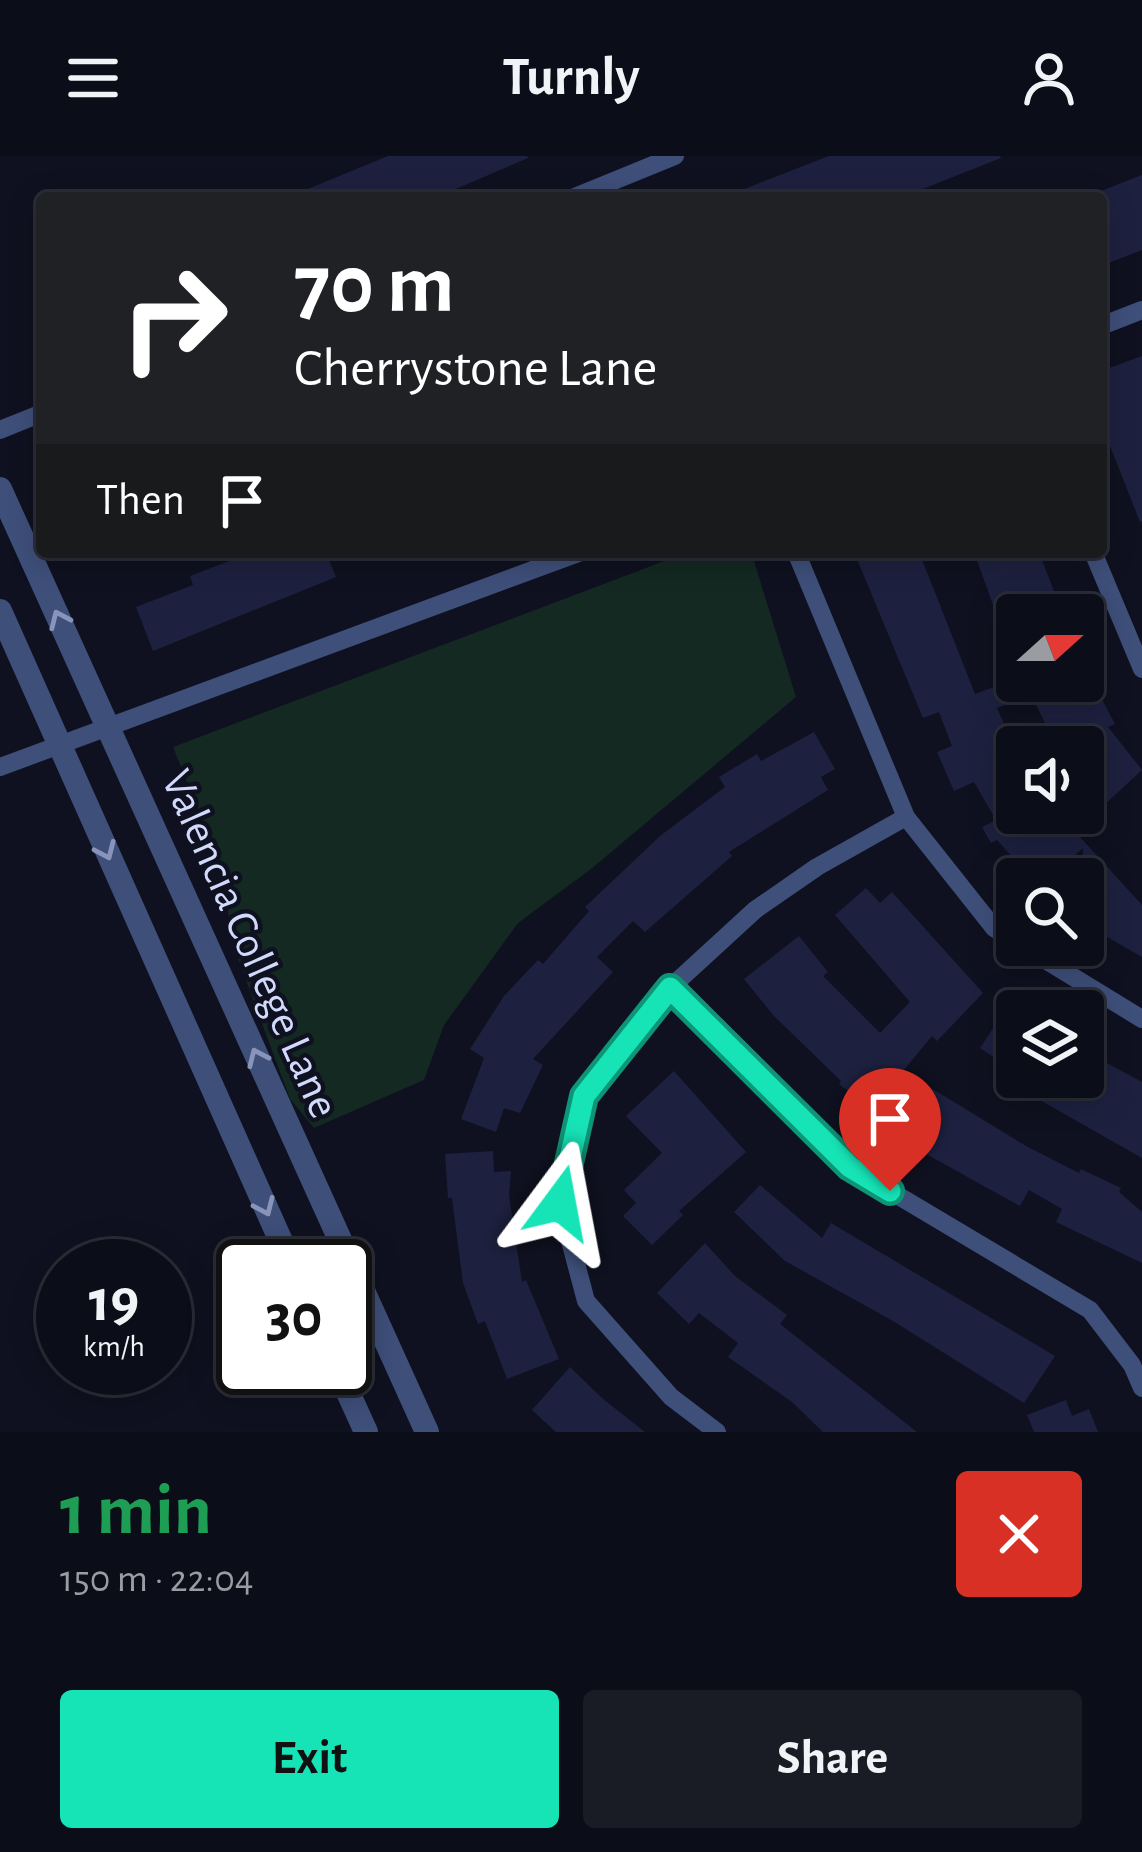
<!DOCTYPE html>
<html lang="en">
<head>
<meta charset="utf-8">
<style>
	:root { --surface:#0b0d18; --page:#191b25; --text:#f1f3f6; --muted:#9a9ca2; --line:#2b2d37; --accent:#16e3b6 }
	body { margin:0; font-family:"Alegreya Sans",sans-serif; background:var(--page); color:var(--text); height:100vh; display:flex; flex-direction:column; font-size:45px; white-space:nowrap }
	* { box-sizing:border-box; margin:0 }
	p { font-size:39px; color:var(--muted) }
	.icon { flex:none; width:66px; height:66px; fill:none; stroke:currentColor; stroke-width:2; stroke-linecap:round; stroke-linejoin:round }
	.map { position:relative; height:1276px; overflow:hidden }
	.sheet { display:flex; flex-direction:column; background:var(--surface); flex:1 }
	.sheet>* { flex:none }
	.top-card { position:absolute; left:36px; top:36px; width:1071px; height:366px; border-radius:12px; box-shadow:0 6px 30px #0003,0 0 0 3px var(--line); background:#202124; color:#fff; overflow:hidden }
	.needle { width:78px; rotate:69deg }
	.controls { position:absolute; left:996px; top:438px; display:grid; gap:24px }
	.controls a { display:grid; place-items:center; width:108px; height:108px; border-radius:12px; background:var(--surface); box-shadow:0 6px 30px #0003,0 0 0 3px var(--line); font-size:60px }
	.speed { position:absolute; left:36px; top:1083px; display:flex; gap:24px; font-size:60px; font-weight:700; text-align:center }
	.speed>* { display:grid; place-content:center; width:156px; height:156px; border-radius:50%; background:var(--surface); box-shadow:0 6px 30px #0003,0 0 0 3px var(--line); line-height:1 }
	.speed small { font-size:30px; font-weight:400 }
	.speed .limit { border:6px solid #111; border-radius:18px; background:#fff; color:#111 }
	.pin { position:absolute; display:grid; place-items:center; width:102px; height:102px; color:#fff; margin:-123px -51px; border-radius:50% 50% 50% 0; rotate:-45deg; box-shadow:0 0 12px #0007 }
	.pin .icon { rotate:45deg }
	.me { position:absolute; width:132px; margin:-66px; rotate:13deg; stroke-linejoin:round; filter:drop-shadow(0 0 9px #0008) }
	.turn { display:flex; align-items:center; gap:42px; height:252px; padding:0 60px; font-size:54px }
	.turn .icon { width:156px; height:156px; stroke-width:2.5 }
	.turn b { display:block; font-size:84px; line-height:102px }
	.then { display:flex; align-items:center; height:114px; padding:0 60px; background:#0003; gap:24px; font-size:45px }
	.round { display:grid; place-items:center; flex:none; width:126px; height:126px; border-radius:12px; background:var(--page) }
	.summary { display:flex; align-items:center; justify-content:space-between; height:204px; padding:0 60px }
	h1 { font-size:72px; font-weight:600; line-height:90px; color:#1e9e55 }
	.action { display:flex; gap:24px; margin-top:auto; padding:24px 60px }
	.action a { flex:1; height:138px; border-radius:12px; background:var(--accent); color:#111; font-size:48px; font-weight:600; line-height:138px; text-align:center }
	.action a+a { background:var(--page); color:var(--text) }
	header { display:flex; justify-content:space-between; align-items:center; height:156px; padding:0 60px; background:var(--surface); font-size:54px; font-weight:600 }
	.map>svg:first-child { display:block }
	.green { fill:#132921 }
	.building { fill:#1d213f }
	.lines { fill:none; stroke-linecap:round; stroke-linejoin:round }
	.minor { stroke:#3e4f7a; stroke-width:18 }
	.tertiary { stroke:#3e4f7a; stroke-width:24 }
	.oneway { stroke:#8894ba }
	.route-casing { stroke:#0e9476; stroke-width:30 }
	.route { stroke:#16e3b6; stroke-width:21 }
	.labels { text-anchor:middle; stroke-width:9; stroke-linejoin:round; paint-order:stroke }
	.street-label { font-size:45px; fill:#d2dafb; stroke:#0f1120 }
</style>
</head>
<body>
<header><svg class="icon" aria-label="menu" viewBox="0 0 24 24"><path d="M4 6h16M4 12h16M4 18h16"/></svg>Turnly<svg class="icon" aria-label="person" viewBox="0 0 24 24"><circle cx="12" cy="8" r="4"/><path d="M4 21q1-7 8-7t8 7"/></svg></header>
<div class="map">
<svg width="1142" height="1276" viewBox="0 0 1142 1276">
	<rect width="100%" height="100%" fill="#0f1120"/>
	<path class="green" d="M688,396h43l22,6 43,139 -205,172 -73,54 -74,102 -20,55 -110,48 -24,-29 -57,-154 -12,-78 -48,-120z"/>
	<g class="building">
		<path d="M388,0h139l1,2 -93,40h-149z"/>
		<path d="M829,0h171l1,2 -101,40h-179z"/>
		<path d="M1142,19v75l-41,16v-75z"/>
		<path d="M1142,200v165l-2,1 -39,-99v-52z"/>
		<path d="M253,396h73l10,25 -183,74 -17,-44 57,-22 -3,-9z"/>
		<path d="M854,396h65l56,142 35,-13h79l3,7 3,-2 20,38 -7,3 34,43 -40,37 -19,-24v-36h-26l-26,-52 -34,13 20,44v61h41l84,92v52l-59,-34v-75l-34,31h-17l-35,-39 -6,3 -9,-16 14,-7 -22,-38 -20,9 -17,-39 15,-6 -13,-34 -16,6z"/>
		<path d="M974,396h65l24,63h-46v57z"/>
		<path d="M814,576l21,37 -14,8 7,13 -99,62 3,4 -87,76 -12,-11 -36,36 16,15 -80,87 10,6 -23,48 -16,-5 -8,24 -35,-13 23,-61 -14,-9 34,-53 34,-36 5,4 46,-53 -4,-4 75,-71 65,-49 -6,-10 38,-23 4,7z"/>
		<path d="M866,732l14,15 12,-11 91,101 -46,48 -5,-5 -29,35 123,75 53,27 2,-4 40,19 -2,4 23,20v51l-86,-41 6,-13 -33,-19 -9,16 -110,-61 9,-14 -43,-26 -4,5 -33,-26 2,-3 -67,-65 -30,-37 55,-43 29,36 -5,4 57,57 30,-31 -75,-87z"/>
		<path d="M1017,836v81l-37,-25z"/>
		<path d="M1083,894l59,32v76l-118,-67 10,-14h49z"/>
		<path d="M674,915l72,81 -67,59 4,4 -31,30 -29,-29 13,-13 -12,-13 38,-37 -36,-37z"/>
		<path d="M493,995l1,21 17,-1 -2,24 13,87 4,-2 33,79 -52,20 -22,-58 -7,3 -15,-41 -11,-85h-4l-3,-44z"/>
		<path d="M760,1029l62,53 9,-15 224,133 -31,47 -131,-82 -108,-60 -51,-49z"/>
		<path d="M705,1087l30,33 52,39 -7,9 137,108h-94l-31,-30 -64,-45 10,-14 -39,-30 -10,11 -32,-31z"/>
		<path d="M570,1211l33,32 42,33h-89l-24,-22z"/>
		<path d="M1066,1244l6,16 17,-7 9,23h-64l-7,-17z"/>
	</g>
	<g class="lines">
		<g class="minor">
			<path d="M572,42l103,-42"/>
			<path d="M1101,170l41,-16"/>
			<path d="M0,274l42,-17"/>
			<path d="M796,396l110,265 88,111 23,14"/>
			<path d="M1093,396l49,117"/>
			<path d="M0,611l581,-215"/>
			<path d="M1021,789l121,74"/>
			<path d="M670,832l180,179 240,143 42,55 10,23"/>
			<path d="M717,1276l-46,-35 -85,-96 -26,-98 24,-107 86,-108 85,-78 62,-43 89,-50"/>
		</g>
		<g class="tertiary">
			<path d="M0,333l427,943"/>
			<path d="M0,455l292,655"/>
			<path d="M337,1212l29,64"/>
		</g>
	</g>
	<defs><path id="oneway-chevron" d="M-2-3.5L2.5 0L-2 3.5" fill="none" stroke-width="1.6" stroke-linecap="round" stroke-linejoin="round" transform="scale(3)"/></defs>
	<g class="oneway">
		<use href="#oneway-chevron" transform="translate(59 463) rotate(-114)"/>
		<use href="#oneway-chevron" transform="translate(106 695) rotate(66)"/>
		<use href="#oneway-chevron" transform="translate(257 901) rotate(-114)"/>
		<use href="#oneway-chevron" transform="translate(265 1051) rotate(66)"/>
	</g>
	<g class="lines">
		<g class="route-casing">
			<path id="route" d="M560,1047l24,-107 86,-108 180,179 40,24"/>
		</g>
		<use href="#route" class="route"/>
	</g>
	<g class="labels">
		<g class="street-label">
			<text transform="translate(252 787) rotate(66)" y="16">Valencia College Lane</text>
		</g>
	</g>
</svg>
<div class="controls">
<a><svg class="needle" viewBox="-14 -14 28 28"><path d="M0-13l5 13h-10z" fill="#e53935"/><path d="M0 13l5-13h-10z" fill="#9a9ca2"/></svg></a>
<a><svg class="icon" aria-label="sound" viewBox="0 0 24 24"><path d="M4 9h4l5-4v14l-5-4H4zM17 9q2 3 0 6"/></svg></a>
<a><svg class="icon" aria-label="search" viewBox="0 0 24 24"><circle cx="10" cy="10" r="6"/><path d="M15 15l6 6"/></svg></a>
<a><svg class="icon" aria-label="layers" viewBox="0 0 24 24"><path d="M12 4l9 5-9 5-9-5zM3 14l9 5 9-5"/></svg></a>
</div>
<div class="speed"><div>19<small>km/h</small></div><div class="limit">30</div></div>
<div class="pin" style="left:890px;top:1035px;background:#d93025"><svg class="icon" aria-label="arrive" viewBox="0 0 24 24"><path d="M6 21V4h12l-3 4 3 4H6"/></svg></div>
<svg class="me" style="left:560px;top:1047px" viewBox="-20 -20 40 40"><path d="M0-17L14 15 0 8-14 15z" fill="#16e3b6" stroke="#fff" stroke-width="4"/></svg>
<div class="top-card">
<div class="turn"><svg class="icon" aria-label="right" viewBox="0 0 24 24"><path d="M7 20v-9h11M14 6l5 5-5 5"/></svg><div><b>70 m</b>Cherrystone Lane</div></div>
<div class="then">Then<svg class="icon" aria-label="arrive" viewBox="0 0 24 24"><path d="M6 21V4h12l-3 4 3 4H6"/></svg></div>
</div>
</div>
<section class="sheet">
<div class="summary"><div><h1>1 min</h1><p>150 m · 22:04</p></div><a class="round" style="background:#d93025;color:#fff"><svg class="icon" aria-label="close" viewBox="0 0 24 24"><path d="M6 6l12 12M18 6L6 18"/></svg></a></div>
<div class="action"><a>Exit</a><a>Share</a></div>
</section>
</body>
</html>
